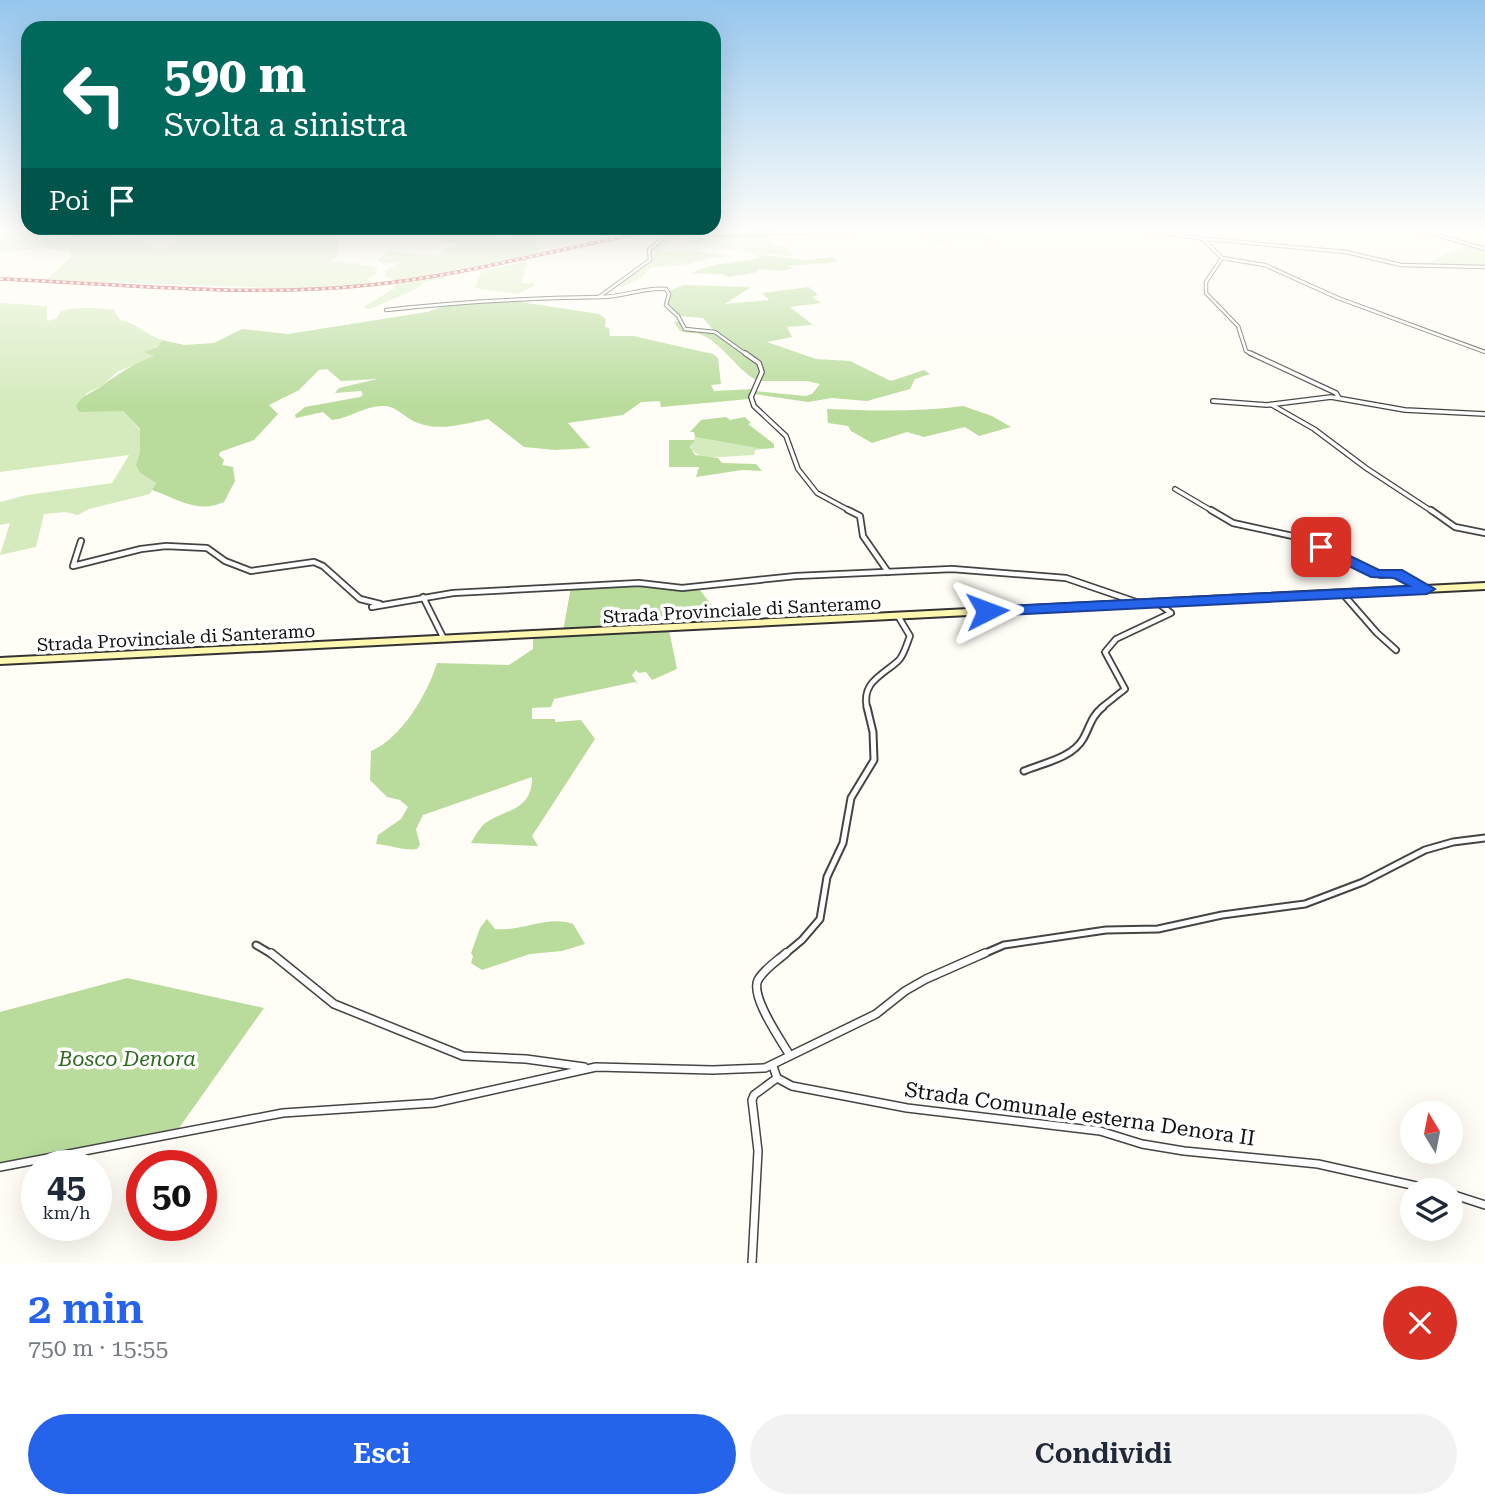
<!DOCTYPE html>
<html lang="it">
<head>
<meta charset="utf-8">
<style>
	:root { --surface:#fff; --page:#f2f2f3; --text:#1f2937; --muted:#747a83; --accent:#2563eb }
	body { margin:0; font-family:"Roboto Serif",serif; background:var(--page); color:var(--text); height:100vh; display:flex; flex-direction:column; font-size:26px; white-space:nowrap }
	* { box-sizing:border-box; margin:0 }
	p { font-size:23px; color:var(--muted) }
	.icon { flex:none; width:38px; height:38px; fill:none; stroke:currentColor; stroke-width:2; stroke-linecap:round; stroke-linejoin:round }
	.map { position:relative; height:1263px; overflow:hidden }
	.drawer { display:flex; flex-direction:column; background:var(--surface); flex:1 }
	.drawer>* { flex:none }
	.top-card { position:absolute; left:21px; top:21px; width:700px; height:214px; border-radius:21px; box-shadow:0 7px 28px #0002; background:#00695c; color:#fff; overflow:hidden }
	.needle { width:46px; rotate:350deg }
	.fabs { position:absolute; left:1400px; top:1101px; display:grid; gap:14px }
	.fabs a { display:grid; place-items:center; width:63px; height:63px; border-radius:50%; background:var(--surface); box-shadow:0 7px 28px #0002; font-size:35px }
	.speed { position:absolute; left:21px; top:1150px; display:flex; gap:14px; font-size:35px; font-weight:700; text-align:center }
	.speed>* { display:grid; place-content:center; width:91px; height:91px; border-radius:50%; background:var(--surface); box-shadow:0 7px 28px #0002; line-height:1 }
	.speed small { font-size:18px; font-weight:400 }
	.speed .limit { border:10px solid #d22; background:#fff; color:#111 }
	.pin { position:absolute; display:grid; place-items:center; width:60px; height:60px; color:#fff; margin:-30px; border-radius:14px; box-shadow:0 4px 10px #0006 }
	.me { position:absolute; width:77px; margin:-38px; rotate:87deg; stroke-linejoin:round; filter:drop-shadow(0 0 5px #0008) }
	.turn { display:flex; align-items:center; gap:24px; height:147px; padding:0 28px; font-size:32px }
	.turn .icon { width:91px; height:91px; stroke-width:2.5 }
	.turn b { display:block; font-size:49px; line-height:60px }
	.then { display:flex; align-items:center; height:66px; padding:0 28px; background:#0003; gap:14px; font-size:26px }
	.round { display:grid; place-items:center; flex:none; width:74px; height:74px; border-radius:37px; background:var(--page) }
	.summary { display:flex; align-items:center; justify-content:space-between; height:119px; padding:0 28px }
	h1 { font-size:42px; font-weight:600; line-height:52px; color:var(--accent) }
	.button { display:flex; gap:14px; margin-top:auto; padding:14px 28px }
	.button a { flex:1; height:80px; border-radius:42px; background:var(--accent); color:#fff; font-size:28px; font-weight:600; line-height:80px; text-align:center }
	.button a+a { background:var(--page); color:var(--text) }
	.map>svg:first-child { display:block }
	.green { fill:#d5ebbd }
	.forest { fill:#b9dc9c }
	.lines { fill:none; stroke-linecap:round; stroke-linejoin:round }
	.minor-far4-casing { stroke:#444; stroke-width:4.5 }
	.minor-far3-casing { stroke:#444; stroke-width:6 }
	.minor-far2-casing { stroke:#444; stroke-width:8 }
	.minor-far1-casing { stroke:#444; stroke-width:9 }
	.minor-casing { stroke:#444; stroke-width:10 }
	.secondary-casing { stroke:#333; stroke-width:10 }
	.minor-far4 { stroke:#fff; stroke-width:2.5 }
	.minor-far3 { stroke:#fff; stroke-width:3.5 }
	.minor-far2 { stroke:#fff; stroke-width:4.5 }
	.minor-far1 { stroke:#fff; stroke-width:5 }
	.minor { stroke:#fff; stroke-width:7 }
	.secondary { stroke:#fff6b0; stroke-width:6 }
	.rail-casing { stroke:#c4262e; stroke-width:3.5 }
	.rail { stroke:#fff; stroke-width:2; stroke-dasharray:3.5; stroke-linecap:butt }
	.route { fill:#2563eb; stroke:#184099; stroke-width:2 }
	.labels { text-anchor:middle; stroke-width:7; stroke-linejoin:round; paint-order:stroke }
	.street-label { font-size:18px; fill:#111; stroke:#fff }
	.near-park-label { font-size:21px; font-style:italic; fill:#2f6b1f; stroke:#fff }
	.near-street-label { font-size:21px; fill:#111; stroke:#fff }
</style>
</head>
<body>
<div class="map">
<svg width="1485" height="1263" viewBox="0 0 1485 1263">
	<rect width="100%" height="100%" fill="#fffdf5"/>
	<g class="green">
		<path d="M0,229h58l1,7 48,-1 41,7 7,7h9l13,-6 -3,-6 -7,-1 3,-3 17,1 3,-5h100l6,5 11,-2 -9,-3h38l4,6 -3,22 -7,5 26,1 22,5 -3,7 -7,3 -1,5 28,-2 -10,-5v-5l14,-9 -17,2 -4,-5 11,-8 48,5 9,-8 15,-2 -43,-14 2,-3h73l5,4 -1,6 10,1 8,-3 -7,-7 2,-1h21l8,24 -96,22 4,3 -23,4 -8,7 -46,20 -7,-2 32,-19 2,-6 -92,7 -259,-9 25,-23 -1,-6 -26,-3 -44,4z"/>
		<path d="M912,229h69l13,12 -35,-4 -21,8 -7,-3 3,-2z"/>
		<path d="M669,233l11,2 -19,14 3,3 31,-1 40,6h-21l-25,7 -38,4 -10,10 -17,8 -11,2 39,-29 -3,-8z"/>
		<path d="M772,233l3,13 14,2 4,8 -42,-3 -61,-11 9,-5 1,-3z"/>
		<path d="M1467,244l18,6v16l-62,-1z"/>
		<path d="M525,259l2,5 -6,19h14l-1,3 -17,8 -42,-6 6,-16 37,-9z"/>
		<path d="M0,303l47,3v15l9,-2 5,-8c18,-5 35,-3 53,-1l6,10c17,3 26,15 42,20l-4,7 -14,5 11,4 -38,16 -15,14 -17,8 38,17 17,19v43l16,10 -6,11 -61,15 -11,6 -13,-3 -21,2 -8,33 -36,8 10,-32 -10,2v-23l27,-7 85,-12 17,-28 -129,17z"/>
		<path d="M695,437l68,12 -8,1 -1,5 -51,3 -13,-9z"/>
	</g>
	<g class="forest">
		<path d="M756,254l50,6 27,-3 5,5 -50,4 5,2 -10,3 -24,-2 -5,4 -28,4 -3,-3 -30,-1c17,-11 47,-10 67,-15z"/>
		<path d="M684,285l67,2 -26,17 44,-4 -7,-7 47,-6 9,8 -6,2 9,6 -31,4 23,18 -26,2 5,10 -25,5 49,17 34,2 41,20 33,-11 6,4 -15,5 -5,10 -43,12 -35,-3 -24,4 -54,-8 1,-3 50,5 7,-2 8,-10 -13,-3h-48l3,-10 -2,-8 -44,-30 42,31 3,6 -5,10c-20,-11 -32,-35 -54,-45 -7,-3 -15,-1 -22,-4l-6,-9 5,-1 6,9 30,2 -12,-14 -24,-2 -12,-10 2,-15z"/>
		<path d="M514,301l85,13 7,5 -1,8 4,1 1,8h23l80,18 5,4 3,26 -10,1 3,6 39,-2 -4,10 -88,8 -1,-6 -19,1 -18,13 -55,8 22,25 -35,2 -31,-3 -36,-28c-22,4 -47,13 -70,4 -12,-4 -20,-16 -33,-17 -20,-1 -34,12 -53,14l-9,-8 -27,6 -1,-3 10,-8 55,-10 3,-2 -2,-4 -26,2 4,-5 38,-9 -36,2 -14,-12 -8,1 -20,20 -30,15 9,9 -24,26 -34,12 -1,3 5,5 -2,5 11,2 2,14 -11,21c-27,12 -46,-3 -72,-12l4,-7 -16,-10 -4,-8 4,-13v-23l-17,-18 -44,1 -3,-6c6,-11 16,-13 26,-20 17,-13 31,-22 52,-30l-11,-4 15,-5 4,-7 22,5 30,-2 28,-14 46,5 139,-22 27,-9z"/>
		<path d="M963,406l29,10 19,11 -32,9 -14,-9 -41,10 -17,-5 -35,11 -21,-12 -3,-5 -20,-3 -1,-14c46,2 92,3 136,-3z"/>
		<path d="M726,417l4,3 15,-3 6,6 -3,1 26,20v4l-12,1 -67,-12 -1,-5h-4l11,-12z"/>
		<path d="M669,440h26l-5,7 5,8 23,3 4,5 34,1 6,7 -20,-1 -46,7 3,-10h-30z"/>
		<path d="M642,584l31,4 24,-2 18,24h-50l2,16 -104,5 8,-44z"/>
		<path d="M669,630l8,39 -25,11 -6,-8 -7,1 -3,-3 -4,5 6,9 -3,-2 -81,17 -3,8 -19,1v11h23v3l26,-2 14,19 -63,97 6,10 -67,-3c4,-7 8,-14 13,-19 22,-16 48,-12 48,-47l-109,38 -7,14 4,16 -3,4c-12,2 -28,-4 -41,-5l2,-9 23,-16 7,-12 -8,-7 -13,-3 -17,-17 1,-29c29,-12 56,-55 66,-88l72,2 24,-16v-13z"/>
		<path d="M487,919l8,10c26,3 53,-14 78,-5l12,20 -23,7 -32,3 -48,16 -11,-7 2,-7 -2,-3 9,-25z"/>
		<path d="M127,978l137,30 -85,120 -179,35v-151z"/>
	</g>
	<g class="lines">
		<g class="minor-far4-casing">
			<g id="minor-far4">
				<path d="M622,229h30"/>
				<path d="M1141,229l62,10 19,19 43,7 73,33 147,54"/>
				<path d="M1417,229l68,20"/>
				<path d="M680,230l31,4 132,-2 15,-3"/>
				<path d="M1207,239l139,13 55,13 84,2"/>
				<path d="M1222,258l-16,24v11l32,33 8,25 8,4"/>
				<path d="M599,297l51,-37 -1,-10 20,-17 11,-4"/>
				<path d="M386,310c72,-8 143,-12 216,-13 22,0 42,-10 64,-8l3,5 -3,11 12,11 7,13 30,3 32,23"/>
			</g>
		</g>
		<g class="minor-far3-casing">
			<g id="minor-far3">
				<path d="M745,353l14,10 3,9 -11,25 3,9 32,30 12,33 19,24 35,19"/>
				<path d="M1250,353l86,40 3,5"/>
				<path d="M1213,401l54,4 64,-8 74,13 80,4"/>
				<path d="M1272,405l42,24 52,39 67,44"/>
				<path d="M1175,489l39,23"/>
			</g>
		</g>
		<g class="minor-far2-casing">
			<g id="minor-far2">
				<path d="M848,510l12,6 3,20 25,36"/>
				<path d="M1211,510l22,13 78,17 61,32 9,3 16,-2 30,16"/>
				<path d="M1431,510l24,17 30,6"/>
				<path d="M81,541l-8,25 68,-17 25,-3 41,2 18,13 26,10 63,-9 9,4 37,33 20,5"/>
				<path d="M1343,594l34,39 19,17"/>
				<path d="M423,597l21,42"/>
				<path d="M372,607l81,-14 186,-10 43,5 114,-12 156,-7 114,9 73,25"/>
				<path d="M867,708c-6,-26 16,-33 31,-47 6,-5 9,-18 12,-25l-12,-20"/>
				<path d="M1101,708l24,-19 -20,-37 11,-13 55,-26 -13,-10"/>
			</g>
		</g>
		<g class="minor-far1-casing">
			<g id="minor-far1">
				<path d="M1024,771c19,-8 48,-13 59,-32 7,-12 8,-23 20,-32"/>
				<path d="M256,945l17,10"/>
				<path d="M784,955l18,-15 18,-21 7,-42 16,-34 8,-45 23,-38 -1,-28 -6,-25"/>
				<path d="M981,955l23,-10 102,-15 52,-1 64,-14 83,-11 58,-22 62,-32 28,-8 32,-4"/>
			</g>
		</g>
		<g class="minor-casing">
			<g id="minor">
				<path d="M271,953l63,51 129,52 63,3 58,8"/>
				<path d="M786,953c-9,8 -22,16 -28,27 -8,16 22,59 31,74"/>
				<path d="M773,1066l4,12 15,8 115,22 193,23 42,13 42,7 134,13 116,26"/>
				<path d="M0,1167l283,-54 151,-10 162,-36 117,3 52,-2 111,-54 29,-23 21,-12 59,-26"/>
				<path d="M1451,1194l34,11"/>
				<path d="M752,1263l6,-112 -6,-51 2,-5 23,-17"/>
			</g>
		</g>
		<g class="secondary-casing">
			<path id="secondary" d="M0,661l1485,-75"/>
		</g>
		<use href="#minor-far4" class="minor-far4"/>
		<use href="#minor-far3" class="minor-far3"/>
		<use href="#minor-far2" class="minor-far2"/>
		<use href="#minor-far1" class="minor-far1"/>
		<use href="#minor" class="minor"/>
		<use href="#secondary" class="secondary"/>
		<g class="rail-casing">
			<path id="rail" d="M0,279c123,5 247,19 370,6 101,-10 198,-40 297,-56"/>
		</g>
		<use href="#rail" class="rail"/>
	</g>
	<linearGradient id="sky" x2="0" y2="1"><stop stop-color="#95c6ee"/><stop offset="0.57" stop-color="#fffefa"/><stop offset="1" stop-color="#fffefa" stop-opacity="0"/></linearGradient>
	<rect width="1485" height="405" fill="url(#sky)"/>
	<path class="route" d="M1321,542l58,28h23l33,19 -8,5 -440,22 -8,-5 8,-4 422,-21 -15,-8 -23,-1 -55,-27 -2,-3 2,-3z"/>
	<g class="labels">
		<g class="street-label">
			<text transform="translate(742 610) rotate(-3)" y="6">Strada Provinciale di Santeramo</text>
			<text transform="translate(176 638) rotate(-3)" y="6">Strada Provinciale di Santeramo</text>
		</g>
		<g class="near-park-label">
			<text x="127" y="1066">Bosco Denora</text>
		</g>
		<g class="near-street-label">
			<text transform="translate(1080 1114) rotate(8)" y="7">Strada Comunale esterna Denora II</text>
		</g>
	</g>
</svg>
<div class="fabs">
<a><svg class="needle" viewBox="-14 -14 28 28"><path d="M0-13l5 13h-10z" fill="#e53935"/><path d="M0 13l5-13h-10z" fill="#747a83"/></svg></a>
<a><svg class="icon" aria-label="layers" viewBox="0 0 24 24"><path d="M12 4l9 5-9 5-9-5zM3 14l9 5 9-5"/></svg></a>
</div>
<div class="speed"><div>45<small>km/h</small></div><div class="limit">50</div></div>
<div class="pin" style="left:1321px;top:547px;background:#d93025"><svg class="icon" aria-label="arrive" viewBox="0 0 24 24"><path d="M6 21V4h12l-3 4 3 4H6"/></svg></div>
<svg class="me" style="left:987px;top:611px" viewBox="-20 -20 40 40"><path d="M0-17L14 15 0 8-14 15z" fill="#2563eb" stroke="#fff" stroke-width="4"/></svg>
<div class="top-card">
<div class="turn"><svg class="icon" aria-label="left" viewBox="0 0 24 24"><path d="M17 20v-9H6M10 6l-5 5 5 5"/></svg><div><b>590 m</b>Svolta a sinistra</div></div>
<div class="then">Poi<svg class="icon" aria-label="arrive" viewBox="0 0 24 24"><path d="M6 21V4h12l-3 4 3 4H6"/></svg></div>
</div>
</div>
<section class="drawer">
<div class="summary"><div><h1>2 min</h1><p>750 m · 15:55</p></div><a class="round" style="background:#d93025;color:#fff"><svg class="icon" aria-label="close" viewBox="0 0 24 24"><path d="M6 6l12 12M18 6L6 18"/></svg></a></div>
<div class="button"><a>Esci</a><a>Condividi</a></div>
</section>
</body>
</html>
